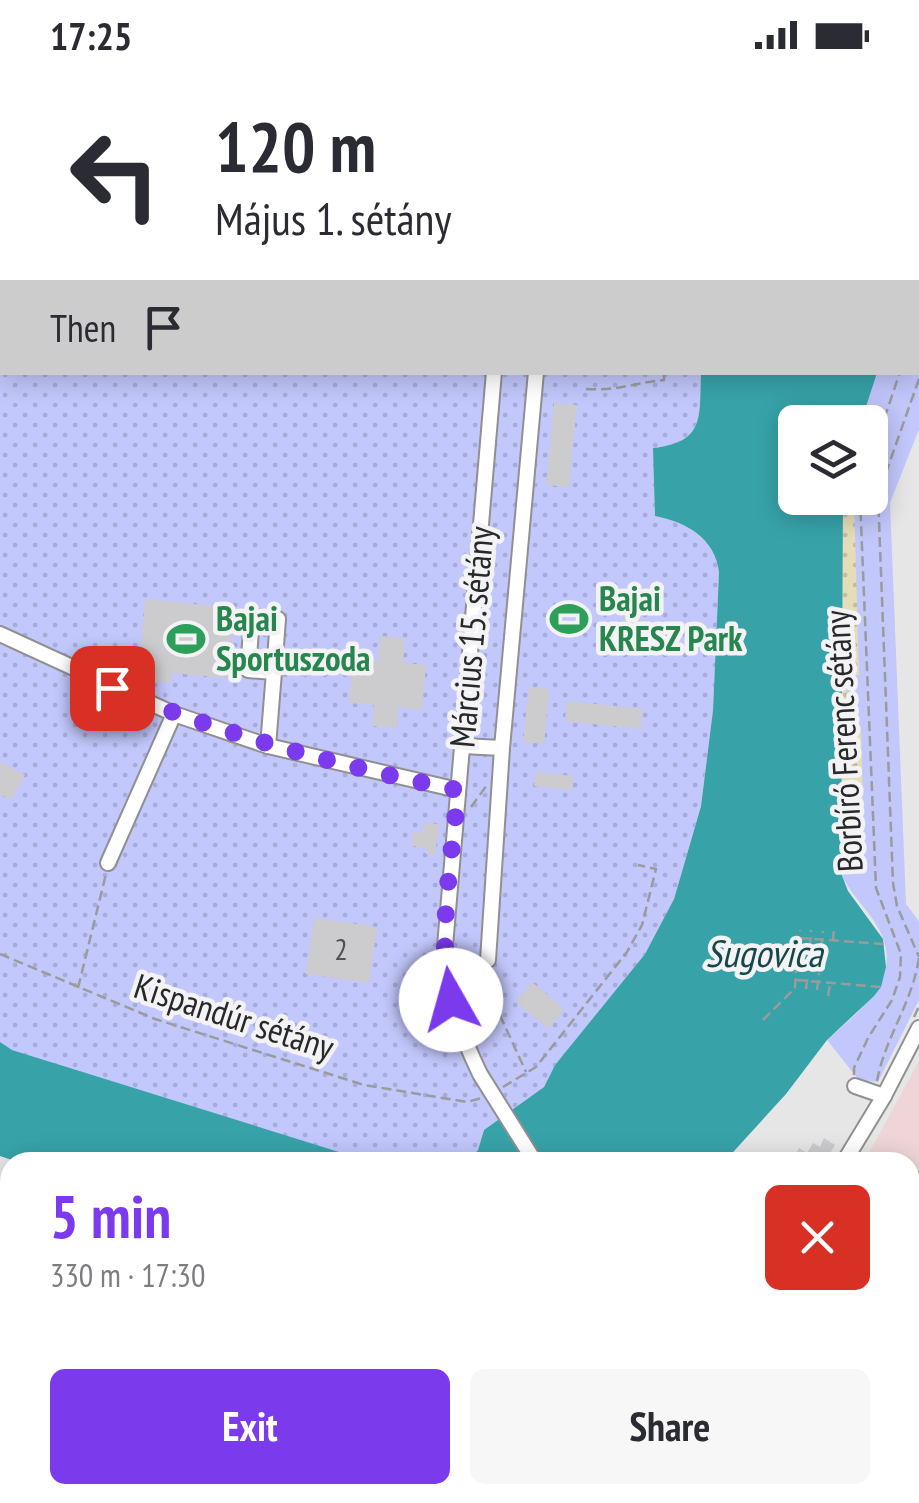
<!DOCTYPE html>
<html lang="en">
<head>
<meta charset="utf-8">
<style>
	:root { --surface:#fff; --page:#f7f7f7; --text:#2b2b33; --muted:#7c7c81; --accent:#7c3aed }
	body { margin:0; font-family:"PT Sans Narrow",sans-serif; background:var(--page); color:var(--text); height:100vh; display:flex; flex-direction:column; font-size:38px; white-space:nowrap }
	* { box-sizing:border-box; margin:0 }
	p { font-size:32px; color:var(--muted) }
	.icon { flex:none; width:55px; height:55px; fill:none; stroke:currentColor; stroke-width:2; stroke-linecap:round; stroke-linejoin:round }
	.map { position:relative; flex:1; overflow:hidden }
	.details { position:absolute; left:0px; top:1082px; width:920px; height:352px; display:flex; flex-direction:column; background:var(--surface); border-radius:30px 30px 0 0; box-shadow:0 5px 25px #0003 }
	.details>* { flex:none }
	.banner { position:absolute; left:0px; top:0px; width:920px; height:305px; box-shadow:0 5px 25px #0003; background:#fff; color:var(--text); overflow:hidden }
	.tools { position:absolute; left:778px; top:335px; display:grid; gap:20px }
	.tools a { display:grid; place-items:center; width:110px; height:110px; border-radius:15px; background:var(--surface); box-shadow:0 5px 25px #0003; font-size:50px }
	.pin { position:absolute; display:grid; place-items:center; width:85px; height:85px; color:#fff; margin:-42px; border-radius:20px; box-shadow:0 5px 15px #0006 }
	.me { position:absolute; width:110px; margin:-55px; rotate:353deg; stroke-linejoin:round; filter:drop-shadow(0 0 8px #0008) }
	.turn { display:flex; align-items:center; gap:35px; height:210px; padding:0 50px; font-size:45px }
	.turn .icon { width:130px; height:130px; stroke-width:2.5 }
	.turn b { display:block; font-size:70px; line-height:85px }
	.then { display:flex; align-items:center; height:95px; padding:0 50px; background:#0003; gap:20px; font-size:38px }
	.round { display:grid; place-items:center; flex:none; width:105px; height:105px; border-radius:15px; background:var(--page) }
	.summary { display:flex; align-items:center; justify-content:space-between; height:170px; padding:0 50px }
	h1 { font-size:60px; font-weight:700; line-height:75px; color:var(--accent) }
	.button { display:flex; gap:20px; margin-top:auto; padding:20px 50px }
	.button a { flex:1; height:115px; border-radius:15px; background:var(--accent); color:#fff; font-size:40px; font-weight:700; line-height:115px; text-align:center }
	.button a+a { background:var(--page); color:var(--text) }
	.status { display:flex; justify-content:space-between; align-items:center; height:70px; padding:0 50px; background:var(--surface); direction:ltr }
	.status svg { height:28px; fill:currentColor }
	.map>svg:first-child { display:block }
	.commercial { fill:#efd5d7 }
	.grass { fill:#c2c7fc }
	.sand { fill:url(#sand-dots) }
	.park { fill:url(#park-dots) }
	.water { fill:#37a3a9 }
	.building { fill:#ccccce }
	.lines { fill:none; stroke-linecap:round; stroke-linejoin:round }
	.minor-casing { stroke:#909091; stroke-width:18 }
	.path { stroke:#9a9b9b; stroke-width:2.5; stroke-dasharray:10 5; stroke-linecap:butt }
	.minor { stroke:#fff; stroke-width:14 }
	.minor-bridge-casing { stroke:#909091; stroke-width:18; stroke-linecap:butt }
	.minor-bridge { stroke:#fff; stroke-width:14 }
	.route { stroke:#7c3aed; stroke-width:18; stroke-dasharray:0 32.4 }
	.labels { text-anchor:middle; stroke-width:9; stroke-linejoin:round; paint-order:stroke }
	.number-label { font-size:30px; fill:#505152 }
	.leisure-label { font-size:35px; font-weight:bold; fill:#27864d; stroke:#f3f3f5; text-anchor:start }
	.street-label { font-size:35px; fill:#272828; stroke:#f3f3f5 }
	.water-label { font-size:38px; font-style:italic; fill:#18474a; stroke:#f3f3f5 }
</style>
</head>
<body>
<div class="status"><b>17:25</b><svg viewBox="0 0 49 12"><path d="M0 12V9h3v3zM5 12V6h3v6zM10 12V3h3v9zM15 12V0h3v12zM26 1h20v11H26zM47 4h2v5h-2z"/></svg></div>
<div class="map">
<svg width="919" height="1433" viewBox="0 0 919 1433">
	<defs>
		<pattern id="sand-dots" width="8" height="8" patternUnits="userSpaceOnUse" patternTransform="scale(2.5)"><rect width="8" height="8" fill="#e6ddb8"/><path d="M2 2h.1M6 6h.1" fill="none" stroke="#c5be9e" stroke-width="1.8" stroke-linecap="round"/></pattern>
		<pattern id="park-dots" width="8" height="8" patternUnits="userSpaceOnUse" patternTransform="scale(2.5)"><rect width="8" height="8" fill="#c2c7fc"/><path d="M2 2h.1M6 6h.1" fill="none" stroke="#a7abd8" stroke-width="1.8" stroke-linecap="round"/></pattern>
	</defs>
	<rect width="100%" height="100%" fill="#e6e6e7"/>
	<path class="commercial" d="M919,991v110l-9,1v-10h-46z"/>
	<path class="grass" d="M919,173v186l-29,74 16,401 13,17v79l-41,82 -19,-2 -32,-40c29,-27 73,-56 56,-102 -9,-24 -32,-41 -42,-65l2,-375h27v-76h-9l16,-49 41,-1z"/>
	<path class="sand" d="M843,428h11l5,177 -13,1 2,51h13l2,72 -13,17 -9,-1z"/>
	<path class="park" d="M0,0h712l-710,2v300l699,1c-2,43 5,69 -47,75l1,67c31,8 60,23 64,57l-6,138 -12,95 -27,94 -29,55 -90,111 -11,22 -60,43 -6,20 -11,12h-96l-16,-4 -344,-108 -11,-8z"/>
	<g class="water">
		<path d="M701,303h176l-16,49h-66v76h48l-2,375 7,18 35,48 3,28 -5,20 -7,9 -47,44 -41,54 -62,68h-257l11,-12 6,-20 60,-43 11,-22 90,-111 29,-55 27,-93 12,-96 6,-138c-4,-34 -33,-50 -64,-56l-2,-68c53,-6 46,-31 48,-75z"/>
		<path d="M0,972l12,8 359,112h-353l-18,-6z"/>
	</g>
	<g class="building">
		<path d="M554,333l23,2 -8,82 -23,-2z"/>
		<path d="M145,529l89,9 -6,70 -56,-5 -1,10 -18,-2 1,-10 -15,-1z"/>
		<path d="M625,530l14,2 -2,18 14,2 -2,11 7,1 -1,17 -35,-4z"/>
		<path d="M380,566l25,2 -2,25 23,2 -4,45 -24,-3 -1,21 -25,-2 2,-21 -25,-2 4,-44 25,2z"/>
		<path d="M529,617l20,2 -5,55 -21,-2z"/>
		<path d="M567,631l76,8 -2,20 -76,-8z"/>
		<path d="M0,692l25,13 -14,25 -11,-6z"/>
		<path d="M536,702l37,4 -1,14 -38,-4z"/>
		<path d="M424,753l15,1 -4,31 -9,-1 1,-6 -15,-2 1,-14 10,1z"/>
		<path d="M314,848l63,9 -8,56 -63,-9z"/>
		<path d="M532,912l32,27 -15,20 -33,-27z"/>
		<path d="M824,1068l11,7 -10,17h-25l-7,-3 6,-11 8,5 6,-10 7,4z"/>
	</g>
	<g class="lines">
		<g class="minor-casing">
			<g id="minor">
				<path d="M490,0l1,2"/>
				<path d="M79,2l2,-2"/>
				<path d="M560,2v-2"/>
				<path d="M643,2l1,-2"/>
				<path d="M0,564l174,80 94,32 190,44"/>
				<path d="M268,676l6,-74 -26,-2 4,-53 26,2 -4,53"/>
				<path d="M462,676l40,2"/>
				<path d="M108,793l66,-149"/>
				<path d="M488,890l14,-212 34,-376"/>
				<path d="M480,1004c-20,-42 -35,-81 -35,-128l49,-574"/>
				<path d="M855,1016l29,10"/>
				<path d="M844,1092l40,-66 35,-68"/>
				<path d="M910,1111l9,-1"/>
				<path d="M0,1188l10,1"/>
				<path d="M910,1215l9,-1"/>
				<path d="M0,1304l10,-1"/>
				<path d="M910,1369l9,-1"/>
				<path d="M254,1425v8"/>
				<path d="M401,1425l5,5 15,3"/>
				<path d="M589,1425l1,8"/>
				<path d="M40,1433l1,-8"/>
				<path d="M172,1433l33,-8"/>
				<path d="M376,1433l1,-8"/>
			</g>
		</g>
		<g class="path">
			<path d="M918,254l1,-5"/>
			<path d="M919,309l-41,116 15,388 4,23 22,51"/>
			<path d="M586,319c32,2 47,-6 78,-9v-8"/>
			<path d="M870,391l30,-89"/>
			<path d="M471,737l16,-22"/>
			<path d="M799,868l85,6"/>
			<path d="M833,871l1,-13"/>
			<path d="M798,876l2,-16"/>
			<path d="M810,877l1,-17"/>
			<path d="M821,878l2,-17"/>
			<path d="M0,884l155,65 209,66 103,17 15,-4"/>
			<path d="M489,902l3,26 34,74"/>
			<path d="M796,910l85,7"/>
			<path d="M78,918l28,-114"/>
			<path d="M806,919l2,-15"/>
			<path d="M817,920l2,-17"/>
			<path d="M828,926l2,-12"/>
			<path d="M914,947l5,-11"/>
			<path d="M763,950l32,-32 1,-17"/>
			<path d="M854,1005v-7l14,-30 24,-38 8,-23 1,-23 -25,-66 -16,-390"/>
			<path d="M877,1011c8,-44 36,-79 42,-124"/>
			<path d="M503,1017l33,-20 91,-115 15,-27 14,-56 -18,-4"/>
			<path d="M0,1137l10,2"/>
			<path d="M802,1425l1,8"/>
			<path d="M217,1429l15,-4"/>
		</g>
		<use href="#minor" class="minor"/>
		<g class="minor-bridge-casing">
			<path id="minor-bridge" d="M480,1004l55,88"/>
		</g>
		<use href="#minor-bridge" class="minor-bridge"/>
	</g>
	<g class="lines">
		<path class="route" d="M112,618c112,47 227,78 346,102 -5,60 -22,153 -7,210"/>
	</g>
	<defs>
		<g id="stadium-bare" transform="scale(3)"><path d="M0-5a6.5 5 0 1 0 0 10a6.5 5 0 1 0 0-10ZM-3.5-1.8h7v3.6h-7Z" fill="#2e9e5b" stroke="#f3f3f5" stroke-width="2.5" paint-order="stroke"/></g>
	</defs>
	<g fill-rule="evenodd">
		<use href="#stadium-bare" x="569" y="549"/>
		<use href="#stadium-bare" x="186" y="569"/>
	</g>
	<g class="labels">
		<g class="number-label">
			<text x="341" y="890">2</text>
		</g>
		<g class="leisure-label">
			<text x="599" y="541">Bajai<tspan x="599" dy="40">KRESZ Park</tspan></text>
			<text x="216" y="561">Bajai<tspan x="216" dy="40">Sportuszoda</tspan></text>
		</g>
		<g class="street-label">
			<text transform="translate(472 567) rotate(-85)" y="12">Március 15. sétány</text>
			<text transform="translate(844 671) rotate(-93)" y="12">Borbíró Ferenc sétány</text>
			<text transform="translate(234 947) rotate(18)" y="12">Kispandúr sétány</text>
		</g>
		<g class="water-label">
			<text x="764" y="897">Sugovica</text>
		</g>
	</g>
</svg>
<div class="tools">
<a><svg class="icon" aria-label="layers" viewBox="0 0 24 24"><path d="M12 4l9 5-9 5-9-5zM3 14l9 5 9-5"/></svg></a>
</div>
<div class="pin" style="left:112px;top:618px;background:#d93025"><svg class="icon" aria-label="arrive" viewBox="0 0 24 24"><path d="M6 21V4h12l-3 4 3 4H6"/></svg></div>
<svg class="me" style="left:451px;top:930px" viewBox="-20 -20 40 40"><circle r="19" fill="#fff"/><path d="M0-13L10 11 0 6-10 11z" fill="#7c3aed"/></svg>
<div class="banner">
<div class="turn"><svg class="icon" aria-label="left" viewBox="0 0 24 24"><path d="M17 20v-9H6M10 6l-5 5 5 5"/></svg><div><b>120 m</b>Május 1. sétány</div></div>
<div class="then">Then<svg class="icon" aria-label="arrive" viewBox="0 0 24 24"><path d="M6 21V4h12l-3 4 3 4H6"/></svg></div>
</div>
<section class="details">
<div class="summary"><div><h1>5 min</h1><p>330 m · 17:30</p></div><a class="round" style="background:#d93025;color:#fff"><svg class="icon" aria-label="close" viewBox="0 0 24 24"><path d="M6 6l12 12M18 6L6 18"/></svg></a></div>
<div class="button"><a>Exit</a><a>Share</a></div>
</section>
</div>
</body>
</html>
